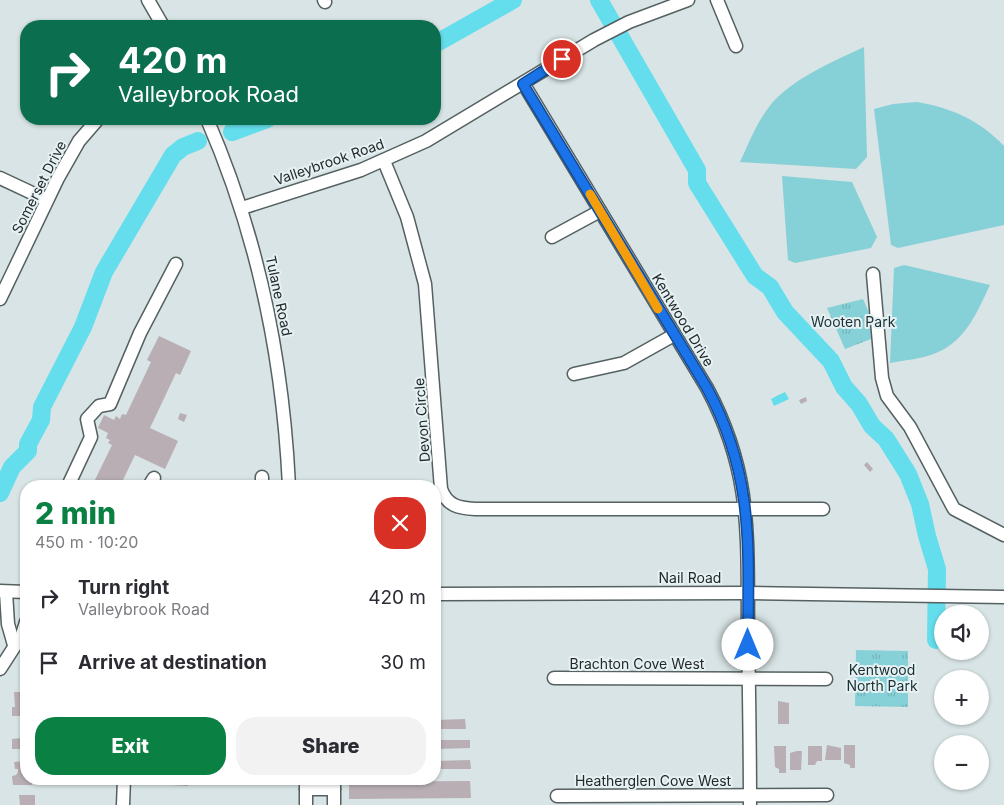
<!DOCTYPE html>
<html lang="en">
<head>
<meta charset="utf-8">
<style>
	:root { --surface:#fff; --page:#f2f2f3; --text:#2b2b33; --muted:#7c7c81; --accent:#0b8043 }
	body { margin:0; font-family:Inter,sans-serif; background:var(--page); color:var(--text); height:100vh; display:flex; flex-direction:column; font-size:19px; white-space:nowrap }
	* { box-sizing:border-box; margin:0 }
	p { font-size:16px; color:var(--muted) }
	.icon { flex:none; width:28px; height:28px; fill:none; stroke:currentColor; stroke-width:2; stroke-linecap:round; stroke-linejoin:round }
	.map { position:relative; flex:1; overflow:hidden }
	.details { position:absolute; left:20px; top:480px; width:421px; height:305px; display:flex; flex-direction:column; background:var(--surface); border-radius:20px; box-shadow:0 1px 4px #0004 }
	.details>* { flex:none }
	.top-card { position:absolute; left:20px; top:20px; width:421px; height:105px; border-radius:20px; box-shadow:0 1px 4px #0004; background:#0b6e4f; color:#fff; overflow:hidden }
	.tools { position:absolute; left:934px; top:605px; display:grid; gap:10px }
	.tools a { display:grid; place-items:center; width:55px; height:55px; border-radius:50%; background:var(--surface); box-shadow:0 1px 4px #0004; font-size:25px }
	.pin { position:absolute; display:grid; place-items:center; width:42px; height:42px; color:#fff; margin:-21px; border:2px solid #fff; border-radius:50%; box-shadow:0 1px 5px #0007 }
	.me { position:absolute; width:55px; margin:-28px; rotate:0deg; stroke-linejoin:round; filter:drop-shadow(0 0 4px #0008) }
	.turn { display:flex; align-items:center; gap:18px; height:105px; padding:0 15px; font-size:22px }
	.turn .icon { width:65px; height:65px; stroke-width:2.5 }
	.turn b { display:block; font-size:35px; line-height:42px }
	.round { display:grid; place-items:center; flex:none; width:52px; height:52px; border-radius:20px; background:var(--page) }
	.overview { display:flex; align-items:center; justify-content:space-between; height:85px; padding:0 15px }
	h1 { font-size:30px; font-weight:800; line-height:38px; color:var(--accent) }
	.button { display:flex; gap:10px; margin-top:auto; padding:10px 15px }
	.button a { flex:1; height:58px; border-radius:20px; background:var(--accent); color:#fff; font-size:20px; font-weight:800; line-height:58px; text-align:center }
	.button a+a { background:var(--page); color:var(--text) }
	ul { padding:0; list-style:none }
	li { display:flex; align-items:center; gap:15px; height:65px; padding:0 15px }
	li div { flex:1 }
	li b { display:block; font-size:19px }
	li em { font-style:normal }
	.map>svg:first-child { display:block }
	.grass { fill:url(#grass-tufts) }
	.pitch { fill:#86d0d8 }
	.water { fill:url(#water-waves) }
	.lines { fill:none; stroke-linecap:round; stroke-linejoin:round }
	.river { stroke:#64deec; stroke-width:18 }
	.building { fill:#b8aeb3 }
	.minor-casing { stroke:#556061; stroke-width:15 }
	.minor { stroke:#fff; stroke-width:12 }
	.route-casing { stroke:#114b97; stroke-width:12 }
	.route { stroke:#1a73e8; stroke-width:9 }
	.slow { stroke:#f59e0b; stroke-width:9 }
	.labels { text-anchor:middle; stroke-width:4; stroke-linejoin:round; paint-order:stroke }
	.street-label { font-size:14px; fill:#242829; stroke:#e5f1f3 }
	.park-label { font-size:14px; fill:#1a3033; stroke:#e5f1f3 }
</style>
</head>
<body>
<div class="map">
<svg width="1004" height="805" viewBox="0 0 1004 805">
	<defs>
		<pattern id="grass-tufts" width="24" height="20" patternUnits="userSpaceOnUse" patternTransform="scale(1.25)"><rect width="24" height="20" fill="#86d0d8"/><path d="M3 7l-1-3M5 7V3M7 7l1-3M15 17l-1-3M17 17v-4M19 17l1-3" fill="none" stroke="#74b3b9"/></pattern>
		<pattern id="water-waves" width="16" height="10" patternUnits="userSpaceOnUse" patternTransform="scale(1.25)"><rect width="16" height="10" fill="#64deec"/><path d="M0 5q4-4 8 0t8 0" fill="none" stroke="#57beca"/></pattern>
	</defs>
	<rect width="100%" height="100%" fill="#d8e4e5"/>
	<g class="grass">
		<path d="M863,299l16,37 -34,13 -18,-41z"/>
		<path d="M856,650l52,1v56l-53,-1z"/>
	</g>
	<g class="pitch">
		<path d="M864,47l3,110 -11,12 -116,-7c9,-19 16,-38 29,-55 20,-27 65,-46 95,-60z"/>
		<path d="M917,102c35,6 62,18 87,44v79l-106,23 -7,-3 -17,-136 19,-5z"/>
		<path d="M782,176l70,6 25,55 -6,11 -76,15 -7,-3z"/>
		<path d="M904,265l86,20c-13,27 -24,56 -54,68 -14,6 -31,7 -46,10l4,-95z"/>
	</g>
	<path class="water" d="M785,392l4,7 -15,7 -3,-7z"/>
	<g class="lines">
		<g class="river">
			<path d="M599,0l98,170v13l58,93 15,11 15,25 46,49 13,26 15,17 13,22 14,13 22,35 12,30 7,32 10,33 -1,71"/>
			<path d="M435,44l78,-44"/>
			<path d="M232,132l35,-13"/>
			<path d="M0,493l12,-26 16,-16v-7l13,-24 1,-13 41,-80 21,-55 69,-117 10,-8 15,-6"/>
		</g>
	</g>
	<g class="building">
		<path d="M159,336l32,15 -11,24 -4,-2 -26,55 28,13 -13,28 -30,-14 -15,31h-28l20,-41 -4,-2 2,-3 -4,-2 2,-5 -10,-5 6,-13 10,5 2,-4 4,3 2,-5 4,1 25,-53 -4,-2z"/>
		<path d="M806,397l1,4 -6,3 -2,-4z"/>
		<path d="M180,413l7,2 -3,7 -6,-3z"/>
		<path d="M867,462l6,7 -3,3 -6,-7z"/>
		<path d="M14,692h12v24h-14v-9h3z"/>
		<path d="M778,701l11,2v21h-11z"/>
		<path d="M465,719l1,10h-31v-9z"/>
		<path d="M21,728h5v21h-14v-10l10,-1z"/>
		<path d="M435,740h35v8l-35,1z"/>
		<path d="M827,745l14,3v12h-16z"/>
		<path d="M844,745h11v23h-5v-3l-6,-2z"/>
		<path d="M774,746h12v27h-7v-4l-4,-2z"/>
		<path d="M808,746h14v15h-5l-2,4h-7z"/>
		<path d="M797,751h5l-1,19h-11v-17z"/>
		<path d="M470,760l1,9h-36v-8z"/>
		<path d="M26,761v18h6v6h-19l-1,-9 4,-1 2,-3v-3h-3l-1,-7z"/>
		<path d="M169,779h19v7l-19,-1z"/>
		<path d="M470,781l1,17 -122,1v-17z"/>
		<path d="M19,795h16v10h-15z"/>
	</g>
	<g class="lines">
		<g class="minor-casing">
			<g id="minor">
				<path d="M148,0l15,26"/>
				<path d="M324,0l1,2"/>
				<path d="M717,0l19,46"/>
				<path d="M523,83l184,305c46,86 40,149 41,243 1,58 2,116 2,174"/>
				<path d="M207,119c51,117 76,240 82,367"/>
				<path d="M384,161l23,56 18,67 16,205c6,17 18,19 34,20h348"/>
				<path d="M0,178l47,22"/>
				<path d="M242,208l119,-38 65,-29 168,-101 35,-18 59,-22"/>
				<path d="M552,237l48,-26"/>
				<path d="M873,274l9,104 5,18 23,31 44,82 50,26"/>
				<path d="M0,299l58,-121 21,-37 19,-22"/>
				<path d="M574,374l50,-11 50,-28"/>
				<path d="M68,486l23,-49 -4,-18 12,-13 11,-2 30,-71 36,-69"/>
				<path d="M149,486l5,-8"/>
				<path d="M262,486v-9"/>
				<path d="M0,591l26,1"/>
				<path d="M6,592l2,32 6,21"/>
				<path d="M435,594l313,-1 256,4"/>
				<path d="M0,669l22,-34 4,-13"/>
				<path d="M554,678l272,1"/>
				<path d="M306,779v26"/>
				<path d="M334,779v26"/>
				<path d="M306,789h28"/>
				<path d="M557,796l270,-1"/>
				<path d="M123,805l1,-26"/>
			</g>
		</g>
		<use href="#minor" class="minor"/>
	</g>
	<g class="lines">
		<g class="route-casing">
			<path id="route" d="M562,59l-39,25 184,304c48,89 41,160 41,257"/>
		</g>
		<use href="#route" class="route"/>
		<path class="slow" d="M590,194l68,115"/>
	</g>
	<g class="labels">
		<g class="street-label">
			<text transform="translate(329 162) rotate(-19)" y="5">Valleybrook Road</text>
			<text transform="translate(39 187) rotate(-63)" y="5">Somerset Drive</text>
			<text transform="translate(279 296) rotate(78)" y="5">Tulane Road</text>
			<text transform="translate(683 320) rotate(59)" y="5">Kentwood Drive</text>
			<text transform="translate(422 420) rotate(-94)" y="5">Devon Circle</text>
			<text x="690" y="583">Nail Road</text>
			<text x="637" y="669">Brachton Cove West</text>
			<text x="653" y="786">Heatherglen Cove West</text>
		</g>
		<g class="park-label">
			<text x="853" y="327">Wooten Park</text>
			<text x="882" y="675">Kentwood<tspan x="882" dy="16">North Park</tspan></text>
		</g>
	</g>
</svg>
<div class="tools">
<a><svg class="icon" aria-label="sound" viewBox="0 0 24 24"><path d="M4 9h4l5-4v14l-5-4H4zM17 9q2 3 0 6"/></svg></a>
<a>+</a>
<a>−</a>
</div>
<div class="pin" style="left:562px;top:59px;background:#d93025"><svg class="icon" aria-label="arrive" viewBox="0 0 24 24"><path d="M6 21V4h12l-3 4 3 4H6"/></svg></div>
<svg class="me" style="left:748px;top:645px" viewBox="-20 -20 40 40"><circle r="19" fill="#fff"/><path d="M0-13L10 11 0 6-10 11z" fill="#1a73e8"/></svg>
<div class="top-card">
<div class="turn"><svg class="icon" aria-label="right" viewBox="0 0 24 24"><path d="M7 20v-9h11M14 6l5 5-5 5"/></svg><div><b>420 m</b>Valleybrook Road</div></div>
</div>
<section class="details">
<div class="overview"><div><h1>2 min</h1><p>450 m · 10:20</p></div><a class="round" style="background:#d93025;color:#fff"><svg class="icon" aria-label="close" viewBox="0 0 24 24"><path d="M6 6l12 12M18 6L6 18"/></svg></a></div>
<ul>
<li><svg class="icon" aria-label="right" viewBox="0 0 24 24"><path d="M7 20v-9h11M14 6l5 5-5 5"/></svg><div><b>Turn right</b><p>Valleybrook Road</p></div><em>420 m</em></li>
<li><svg class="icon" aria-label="arrive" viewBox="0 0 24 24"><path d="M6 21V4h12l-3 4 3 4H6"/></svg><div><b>Arrive at destination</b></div><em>30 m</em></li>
</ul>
<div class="button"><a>Exit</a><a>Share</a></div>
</section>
</div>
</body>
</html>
